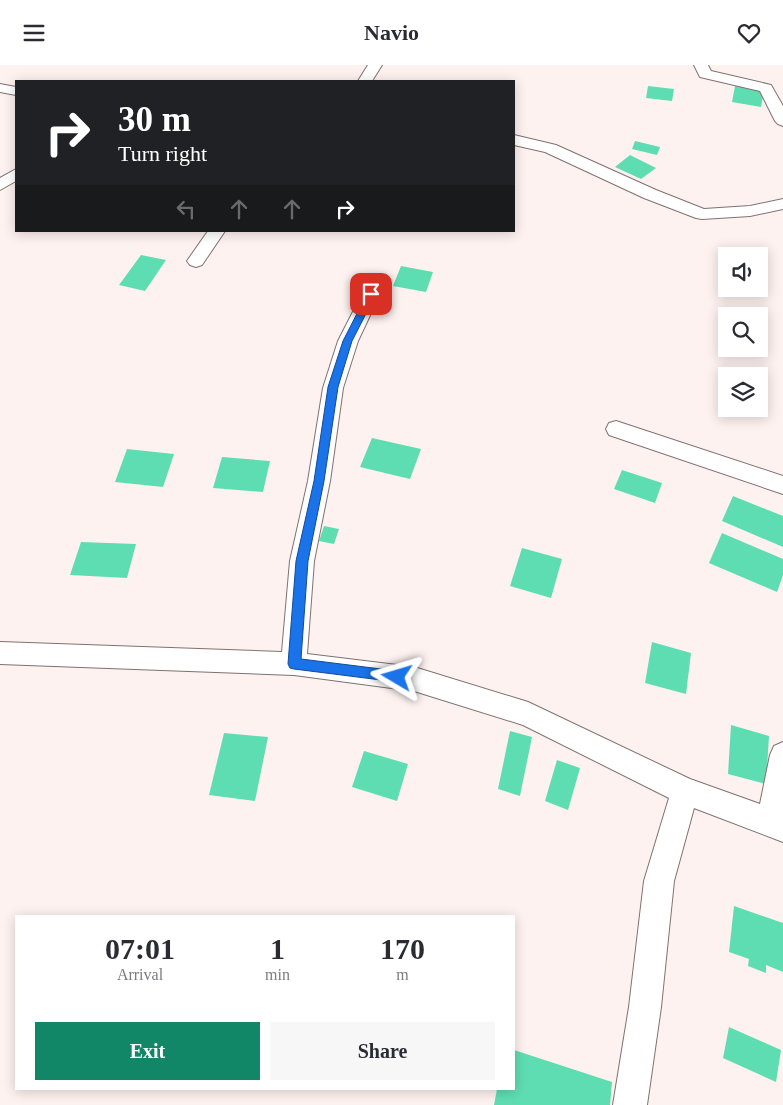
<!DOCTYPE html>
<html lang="en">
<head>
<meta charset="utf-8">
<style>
	:root { --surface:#fff; --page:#f7f7f7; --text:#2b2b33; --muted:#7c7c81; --accent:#128767 }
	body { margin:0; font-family:"Times New Roman",serif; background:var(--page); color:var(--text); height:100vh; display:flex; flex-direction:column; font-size:19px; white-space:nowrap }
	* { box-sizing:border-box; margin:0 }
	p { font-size:16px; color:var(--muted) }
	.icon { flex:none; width:28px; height:28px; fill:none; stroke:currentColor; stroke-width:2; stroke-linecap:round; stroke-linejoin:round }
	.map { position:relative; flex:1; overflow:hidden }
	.details { position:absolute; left:15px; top:850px; width:500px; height:175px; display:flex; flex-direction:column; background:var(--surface); border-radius:0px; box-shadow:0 2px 12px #0003 }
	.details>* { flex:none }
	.top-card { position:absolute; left:15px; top:15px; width:500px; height:152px; border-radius:0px; box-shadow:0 2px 12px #0003; background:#202124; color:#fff; overflow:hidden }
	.controls { position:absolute; left:718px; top:182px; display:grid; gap:10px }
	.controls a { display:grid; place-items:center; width:50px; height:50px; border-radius:0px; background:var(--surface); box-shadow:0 2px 12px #0003; font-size:25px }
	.pin { position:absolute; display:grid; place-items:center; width:42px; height:42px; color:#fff; margin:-21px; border-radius:10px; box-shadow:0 2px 8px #0006 }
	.me { position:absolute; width:55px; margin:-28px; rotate:277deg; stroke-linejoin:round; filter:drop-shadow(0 0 4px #0008) }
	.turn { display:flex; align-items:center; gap:18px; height:105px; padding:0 20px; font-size:22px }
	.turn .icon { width:65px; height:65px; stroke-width:2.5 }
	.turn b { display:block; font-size:35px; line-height:42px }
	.lanes { display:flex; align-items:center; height:48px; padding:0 20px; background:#0003; justify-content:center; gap:25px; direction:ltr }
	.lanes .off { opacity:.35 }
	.eta { display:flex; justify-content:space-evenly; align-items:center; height:85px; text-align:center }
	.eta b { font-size:30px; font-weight:700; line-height:35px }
	.button { display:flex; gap:10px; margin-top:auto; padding:10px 20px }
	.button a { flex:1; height:58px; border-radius:0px; background:var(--accent); color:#fff; font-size:20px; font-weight:700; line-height:58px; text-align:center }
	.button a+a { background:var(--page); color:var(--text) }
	header { display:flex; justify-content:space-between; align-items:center; height:65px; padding:0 20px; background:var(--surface); font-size:22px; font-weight:700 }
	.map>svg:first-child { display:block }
	.building { fill:#5fddb2 }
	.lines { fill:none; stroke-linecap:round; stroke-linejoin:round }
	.street-casing { stroke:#7f716f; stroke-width:2 }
	.street { fill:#fff; fill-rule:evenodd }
	.route { fill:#1a73e8; stroke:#114b97 }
</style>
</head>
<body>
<header><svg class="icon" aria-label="menu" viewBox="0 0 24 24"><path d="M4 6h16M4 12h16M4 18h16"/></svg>Navio<svg class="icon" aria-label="heart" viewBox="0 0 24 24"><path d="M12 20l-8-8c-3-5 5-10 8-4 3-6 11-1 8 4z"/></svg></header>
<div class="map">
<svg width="783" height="1040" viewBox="0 0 783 1040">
	<rect width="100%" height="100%" fill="#fef2f0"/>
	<g class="building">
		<path d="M648,21l26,3 -2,12 -26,-3z"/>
		<path d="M735,21l29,5 -3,16 -29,-5z"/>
		<path d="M635,76l25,6 -3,8 -25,-6z"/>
		<path d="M630,90l26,13 -15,11 -26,-12z"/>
		<path d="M141,190l25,5 -21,31 -26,-6z"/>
		<path d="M401,201l32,6 -7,20 -33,-6z"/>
		<path d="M372,373l49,11 -11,30 -50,-12z"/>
		<path d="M127,384l47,5 -11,33 -48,-5z"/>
		<path d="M222,392l48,4 -7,31 -50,-4z"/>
		<path d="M622,405l40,13 -7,20 -41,-14z"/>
		<path d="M733,431l50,20v31l-61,-26z"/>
		<path d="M324,461l15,3 -5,15 -15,-3z"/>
		<path d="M722,468l61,26v16l-6,17 -68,-29z"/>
		<path d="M81,477l55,2 -9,34 -57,-3z"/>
		<path d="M522,483l40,11 -11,39 -41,-12z"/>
		<path d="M652,577l39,11 -5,41 -41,-11z"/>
		<path d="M731,660l38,11 -3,48 -38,-10z"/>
		<path d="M510,666l22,6 -12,59 -22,-7z"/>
		<path d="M224,668l44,4 -13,64 -46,-6z"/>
		<path d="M364,686l44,13 -11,37 -45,-14z"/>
		<path d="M557,695l23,8 -12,42 -23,-9z"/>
		<path d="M734,841l49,17v49l-17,-7v8l-18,-7 1,-7 -20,-7z"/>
		<path d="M729,962l52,23 -5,32 -53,-24z"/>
		<path d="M514,985l98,32 -2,23h-116l3,-16h17z"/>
	</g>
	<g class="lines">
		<g class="street-casing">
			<g id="street">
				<path d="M368,0h14l-10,16h-14z"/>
				<path d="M694,0h14l3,6 60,14 12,21v20l-5,-2 -3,-3 -15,-30 -60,-14z"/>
				<path d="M0,19l16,3v8l-16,-3z"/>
				<path d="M514,70l42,10 100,45 48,19 46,-3 33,-7v10l-33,7 -48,3 -6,-1 -52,-20 -99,-46 -31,-7z"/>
				<path d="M16,104v12l-16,9v-12z"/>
				<path d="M208,166h17l-23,34 -6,2 -6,-2 -3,-4z"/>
				<path d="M371,223l7,2 2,4 -22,47 -15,47 -13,93 -16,80 -7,93 107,13 114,35 162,77 70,25 10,-49 4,-9 9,-4v100l-89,-34 -20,73 -13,126 -14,98h-34l16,-98 15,-126 25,-83 -146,-73 -109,-34 -120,-16 -294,-11v-22l282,10 8,-91 18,-80 15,-93 15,-47 24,-47 2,-4z"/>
				<path d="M616,356l167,55v18l-174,-59 -3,-6 3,-6z"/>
			</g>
		</g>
		<use href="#street" class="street"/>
	</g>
	<path class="route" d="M371,226l5,3 -24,47 -14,46 -14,94 -16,80 -7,98 96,12 4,2 2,4 -2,4 -4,1 -103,-13 -4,-1 -2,-4 8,-103 18,-80 14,-94 15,-46 24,-47z"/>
</svg>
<div class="controls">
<a><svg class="icon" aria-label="sound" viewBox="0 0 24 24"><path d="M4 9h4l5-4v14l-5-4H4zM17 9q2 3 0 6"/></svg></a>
<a><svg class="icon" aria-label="search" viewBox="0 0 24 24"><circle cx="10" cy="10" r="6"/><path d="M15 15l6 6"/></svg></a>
<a><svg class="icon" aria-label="layers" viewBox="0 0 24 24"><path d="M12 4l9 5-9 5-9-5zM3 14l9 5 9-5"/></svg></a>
</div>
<div class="pin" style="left:371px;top:229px;background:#d93025"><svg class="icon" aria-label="arrive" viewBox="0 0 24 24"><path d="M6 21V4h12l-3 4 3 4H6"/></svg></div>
<svg class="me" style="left:397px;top:612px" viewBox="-20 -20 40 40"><path d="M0-17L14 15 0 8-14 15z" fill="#1a73e8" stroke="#fff" stroke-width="4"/></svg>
<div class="top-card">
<div class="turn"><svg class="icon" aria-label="right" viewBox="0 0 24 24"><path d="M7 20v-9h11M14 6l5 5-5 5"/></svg><div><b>30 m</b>Turn right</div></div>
<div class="lanes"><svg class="icon off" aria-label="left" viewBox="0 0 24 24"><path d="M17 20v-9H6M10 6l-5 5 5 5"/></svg><svg class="icon off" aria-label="ahead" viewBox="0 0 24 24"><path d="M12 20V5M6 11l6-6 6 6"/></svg><svg class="icon off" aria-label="ahead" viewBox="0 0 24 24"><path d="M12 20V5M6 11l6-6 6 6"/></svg><svg class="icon" aria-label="right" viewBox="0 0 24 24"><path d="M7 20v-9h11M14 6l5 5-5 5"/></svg></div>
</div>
<section class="details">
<div class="eta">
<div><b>07:01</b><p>Arrival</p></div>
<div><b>1</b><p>min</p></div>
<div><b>170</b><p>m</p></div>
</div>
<div class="button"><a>Exit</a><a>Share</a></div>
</section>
</div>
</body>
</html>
